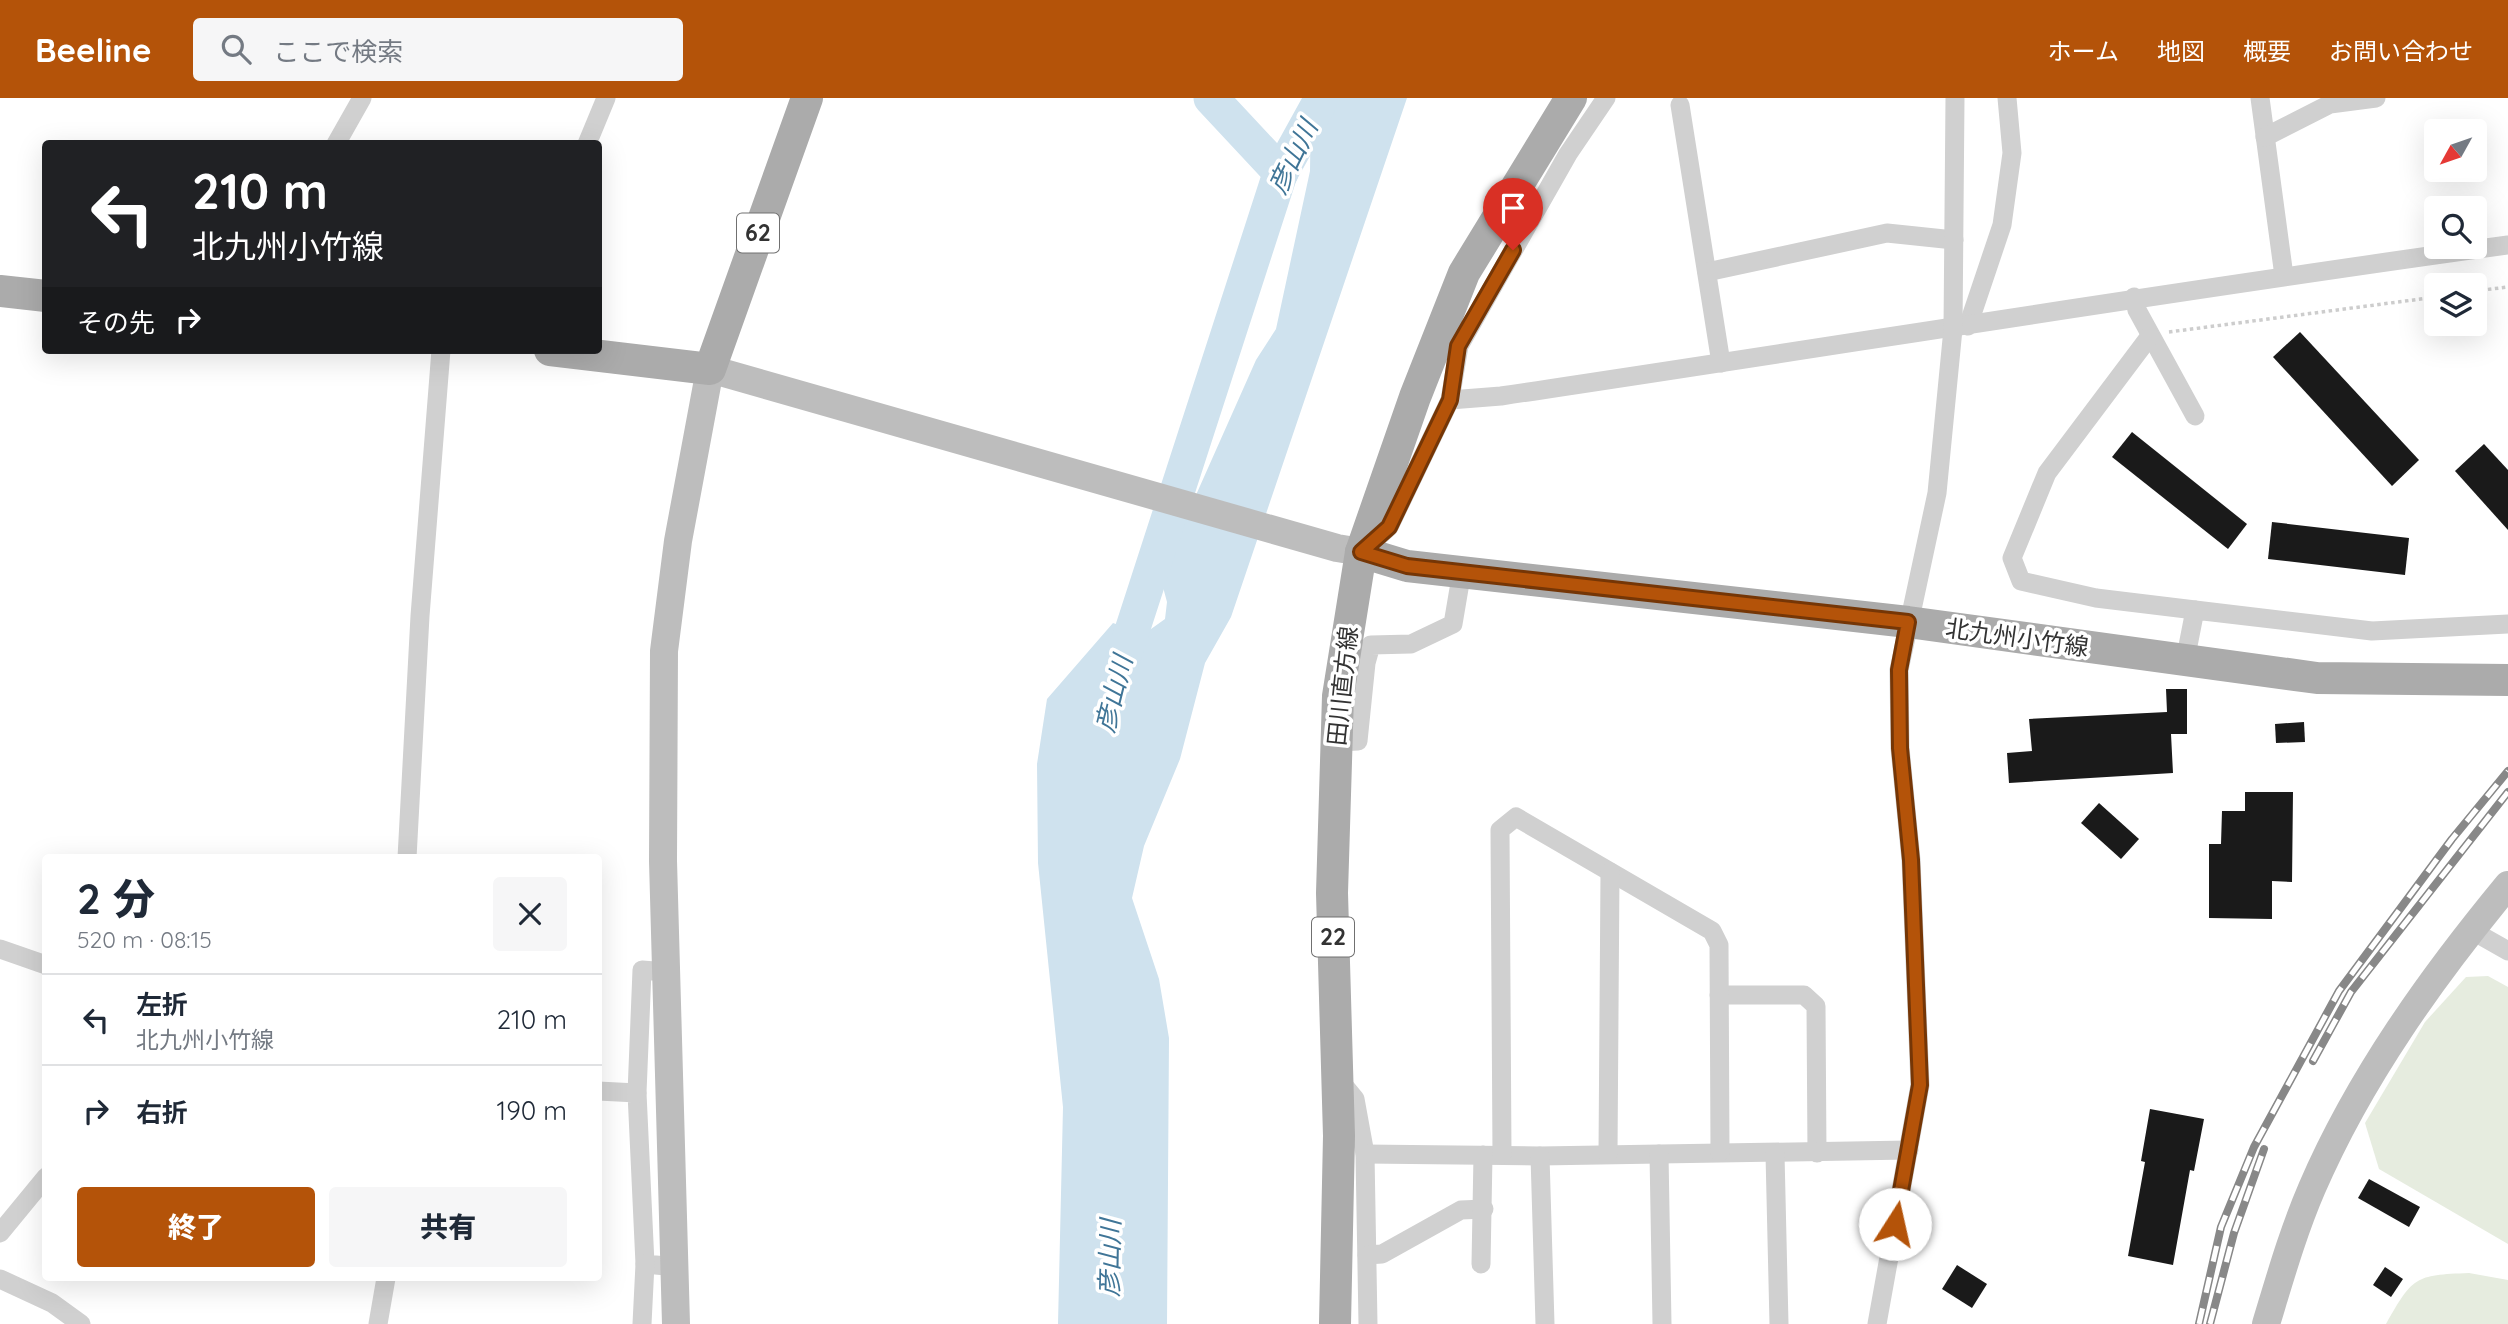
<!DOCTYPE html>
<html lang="ja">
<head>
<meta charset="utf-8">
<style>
	:root { --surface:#fff; --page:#f6f6f7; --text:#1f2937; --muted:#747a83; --line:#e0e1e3; --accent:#b45309 }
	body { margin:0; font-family:Quicksand,"Noto Sans JP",sans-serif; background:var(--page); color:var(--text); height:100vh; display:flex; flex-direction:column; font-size:26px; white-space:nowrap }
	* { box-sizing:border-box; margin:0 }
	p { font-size:23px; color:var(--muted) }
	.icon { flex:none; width:38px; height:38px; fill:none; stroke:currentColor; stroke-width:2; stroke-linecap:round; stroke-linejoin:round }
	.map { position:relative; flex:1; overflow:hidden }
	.sheet { position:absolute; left:42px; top:756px; width:560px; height:427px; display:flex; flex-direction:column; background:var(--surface); border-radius:7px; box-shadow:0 7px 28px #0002 }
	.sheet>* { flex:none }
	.banner { position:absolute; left:42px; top:42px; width:560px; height:214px; border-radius:7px; box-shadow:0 7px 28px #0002; background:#202124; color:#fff; overflow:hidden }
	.needle { width:46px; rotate:230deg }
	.controls { position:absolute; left:2424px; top:21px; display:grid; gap:14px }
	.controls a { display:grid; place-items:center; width:63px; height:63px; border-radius:7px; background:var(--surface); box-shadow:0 7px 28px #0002; font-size:35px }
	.pin { position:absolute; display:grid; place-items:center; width:60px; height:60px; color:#fff; margin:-72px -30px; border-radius:50% 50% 50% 0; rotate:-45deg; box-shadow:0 0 7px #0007 }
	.pin .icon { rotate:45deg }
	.me { position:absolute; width:77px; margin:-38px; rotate:10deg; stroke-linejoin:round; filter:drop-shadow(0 0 5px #0008) }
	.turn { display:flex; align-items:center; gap:24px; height:147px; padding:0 35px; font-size:32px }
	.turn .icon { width:91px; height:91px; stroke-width:2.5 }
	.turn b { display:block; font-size:49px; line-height:60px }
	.then { display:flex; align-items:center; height:66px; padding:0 35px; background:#0003; gap:14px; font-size:26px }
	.round { display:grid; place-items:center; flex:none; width:74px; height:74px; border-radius:7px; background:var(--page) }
	.summary { display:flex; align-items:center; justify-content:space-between; height:119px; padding:0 35px }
	h1 { font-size:42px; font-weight:800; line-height:52px }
	.action { display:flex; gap:14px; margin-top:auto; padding:14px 35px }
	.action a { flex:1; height:80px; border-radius:7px; background:var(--accent); color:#fff; font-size:28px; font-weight:800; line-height:80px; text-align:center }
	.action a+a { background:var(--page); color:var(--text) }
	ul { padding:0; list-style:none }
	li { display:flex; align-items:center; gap:21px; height:91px; padding:0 35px; border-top:2px solid var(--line) }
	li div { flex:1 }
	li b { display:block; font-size:26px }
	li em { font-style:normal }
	header { display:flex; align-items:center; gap:42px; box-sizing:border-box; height:98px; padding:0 35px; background:var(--accent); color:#fff }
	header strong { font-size:33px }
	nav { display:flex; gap:38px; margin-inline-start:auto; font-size:24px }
	.search { width:490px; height:63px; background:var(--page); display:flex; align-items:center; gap:18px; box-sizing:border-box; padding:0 24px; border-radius:7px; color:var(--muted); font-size:26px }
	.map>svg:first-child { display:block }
	.green { fill:#e6ecdf }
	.water { fill:#cfe2ee }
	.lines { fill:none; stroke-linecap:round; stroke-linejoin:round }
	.river { stroke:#cfe2ee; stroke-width:35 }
	.building { fill:#1a1a1a }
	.path { stroke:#cdcdcd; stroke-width:3.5; stroke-dasharray:3.5 3.5; stroke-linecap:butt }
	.street { stroke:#d0d0d0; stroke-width:19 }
	.secondary { stroke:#bdbdbd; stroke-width:28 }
	.primary { stroke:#ababab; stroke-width:32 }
	.rail-casing { stroke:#888; stroke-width:8 }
	.rail { stroke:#fff; stroke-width:5; stroke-dasharray:16; stroke-linecap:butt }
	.route-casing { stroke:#753606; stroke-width:18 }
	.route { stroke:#b45309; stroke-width:12 }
	.labels { text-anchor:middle; stroke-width:7; stroke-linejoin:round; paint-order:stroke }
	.shield { fill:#fff; stroke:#707070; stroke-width:2 }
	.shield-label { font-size:23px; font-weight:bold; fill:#333 }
	.street-label { font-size:24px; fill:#333; stroke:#fff }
	.water-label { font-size:26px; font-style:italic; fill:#3f7597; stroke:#fff }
</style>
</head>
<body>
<header>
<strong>Beeline</strong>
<div class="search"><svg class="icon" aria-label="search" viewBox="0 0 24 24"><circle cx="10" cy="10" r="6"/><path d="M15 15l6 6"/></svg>ここで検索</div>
<nav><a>ホーム</a><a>地図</a><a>概要</a><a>お問い合わせ</a></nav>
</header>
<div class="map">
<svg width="2508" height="1226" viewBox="0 0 2508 1226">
	<rect width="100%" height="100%" fill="#fff"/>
	<g class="green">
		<path d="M2488,878l20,11v257l-129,-75 -14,-46 60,-101 41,-45z"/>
		<path d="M2469,1175l39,7v44h-122c27,-47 28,-49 83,-51z"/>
	</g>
	<path class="water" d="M1311,0h96l-176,519 -26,46 -25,96 -36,87 -12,52 27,81 10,59 -2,286h-109l5,-217 -25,-244 -1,-99 10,-65 66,-76 31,11 21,-15 2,-17 -7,-26 96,-216 20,-31 34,-158z"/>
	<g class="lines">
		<g class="river">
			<path d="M1211,0l70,75"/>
			<path d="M1118,576l162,-500 42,-76"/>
		</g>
	</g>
	<g class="building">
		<path d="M2300,234l119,128 -27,26 -119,-129z"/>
		<path d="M2132,334l115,92 -19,25 -116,-92z"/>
		<path d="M2484,346l24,26v60l-53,-59z"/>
		<path d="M2272,424l137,16 -4,37 -137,-16z"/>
		<path d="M2166,591h21v45h-16l2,39 -164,10 -2,-30 25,-2 -3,-32 138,-7z"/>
		<path d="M2304,624l1,20 -29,1 -1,-19z"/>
		<path d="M2245,694h48l-1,90 -20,-1v38l-63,-1v-74h12l1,-33h23z"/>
		<path d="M2099,705l40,36 -18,20 -40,-36z"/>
		<path d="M2150,1011l54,10 -10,52 -4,-1 -17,95 -45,-9 17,-94 -4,-1z"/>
		<path d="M2369,1081l51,28 -11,20 -51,-29z"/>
		<path d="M1957,1167l30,19 -15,24 -30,-19z"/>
		<path d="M2385,1169l18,12 -12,18 -18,-12z"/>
	</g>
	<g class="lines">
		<g class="path">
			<path d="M2474,193l34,-4"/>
			<path d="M2169,234l267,-35"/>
		</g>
		<g class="street">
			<path d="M2260,0l24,178"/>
			<path d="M1680,7l41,258"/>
			<path d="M2265,39l65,-33 46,-6"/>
			<path d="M336,46l26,-46"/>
			<path d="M587,46l19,-46"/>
			<path d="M1707,174l180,-39 67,7"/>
			<path d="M2134,199l3,13 58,106"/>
			<path d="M1968,228l34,-101 10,-72 -5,-55"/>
			<path d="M2150,238l-103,137 -35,85 9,23 75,17 99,12"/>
			<path d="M1450,302l51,-4c336,-50 671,-105 1007,-151"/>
			<path d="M1367,449l22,-20 61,-127 9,-54 109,-192 38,-56"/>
			<path d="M2185,563l10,-51 177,21 136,-7"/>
			<path d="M1337,644l21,-1 8,-78 5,-18 40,-1 42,-20 9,-53"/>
			<path d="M407,760l13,-242 21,-266"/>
			<path d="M2471,832l37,21"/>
			<path d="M0,851l46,16"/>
			<path d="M1719,897h85l12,11 1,147"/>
			<path d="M1337,979l18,22 10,55 3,170"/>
			<path d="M598,993l39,2 8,171 32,3"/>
			<path d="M637,995l5,-123 25,2"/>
			<path d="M1365,1056l175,2 369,-6"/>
			<path d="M1502,1056l-2,-324 16,-13 196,114 7,14 1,207"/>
			<path d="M1608,1056l2,-282"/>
			<path d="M1659,1056l3,170"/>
			<path d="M1775,1056l4,170"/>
			<path d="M1540,1058l5,168"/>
			<path d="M0,1135l46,-56"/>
			<path d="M1367,1157l15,-1 79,-44 23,-1"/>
			<path d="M1481,1166l2,-109"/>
			<path d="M0,1181l52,24 29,21"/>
			<path d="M378,1226l8,-46"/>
			<path d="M642,1226l3,-60"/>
			<path d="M1877,1226l43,-239 -9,-225 -11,-112 -1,-78 38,-177 16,-164 2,-231"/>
		</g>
		<g class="secondary">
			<path d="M676,1226l-13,-463 1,-210 14,-110 32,-172 627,179 24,4"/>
			<path d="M2266,1226c14,-46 27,-92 46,-136 48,-111 120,-211 196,-303"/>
		</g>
		<g class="primary">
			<path d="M0,193l46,5"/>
			<path d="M550,252l160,19 97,-271"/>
			<path d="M1361,454l46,14 501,56 409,56 191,2"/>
			<path d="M1335,1226l4,-188 -7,-243 6,-197 23,-144 54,-155 49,-124 107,-175"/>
		</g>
		<g class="rail-casing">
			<g id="rail">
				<path d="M2313,963l38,-69 157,-200"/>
				<path d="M2199,1226l22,-97 33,-80 85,-156 113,-152 56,-68"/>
				<path d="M2210,1226l24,-91 30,-84"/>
			</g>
		</g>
		<use href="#rail" class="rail"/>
	</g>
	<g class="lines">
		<g class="route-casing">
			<path id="route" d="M1513,152l-55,96 -8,54 -61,127 -28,25 46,14 501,56 -9,48 1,78 11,112 9,225 -25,139"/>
		</g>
		<use href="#route" class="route"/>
	</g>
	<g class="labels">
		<g class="shield">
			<rect x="737" y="115.5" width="42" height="39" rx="5"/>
			<rect x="1312" y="819.5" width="42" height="39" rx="5"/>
		</g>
		<g class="shield-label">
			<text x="758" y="143">62</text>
			<text x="1333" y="847">22</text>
		</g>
		<g class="street-label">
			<text transform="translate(2017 540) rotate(8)" y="8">北九州小竹線</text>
			<text transform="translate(1343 588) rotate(-84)" y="8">田川直方線</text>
		</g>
		<g class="water-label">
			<text transform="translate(1293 59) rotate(-64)" y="9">彦山川</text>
			<text transform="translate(1114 596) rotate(-76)" y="9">彦山川</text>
			<text transform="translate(1110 1160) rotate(-89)" y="9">彦山川</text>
		</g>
	</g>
</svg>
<div class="controls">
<a><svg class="needle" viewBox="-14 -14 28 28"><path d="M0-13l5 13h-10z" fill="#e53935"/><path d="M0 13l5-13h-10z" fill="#747a83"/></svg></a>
<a><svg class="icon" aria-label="search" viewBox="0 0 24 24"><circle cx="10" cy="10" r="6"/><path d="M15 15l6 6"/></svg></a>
<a><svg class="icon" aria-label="layers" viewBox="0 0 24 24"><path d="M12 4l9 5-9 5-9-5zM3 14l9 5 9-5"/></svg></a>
</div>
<div class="pin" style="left:1513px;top:152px;background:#d93025"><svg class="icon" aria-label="arrive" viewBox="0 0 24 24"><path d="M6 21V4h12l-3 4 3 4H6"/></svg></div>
<svg class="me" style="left:1895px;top:1126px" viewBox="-20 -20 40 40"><circle r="19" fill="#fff"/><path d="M0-13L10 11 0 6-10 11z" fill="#b45309"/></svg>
<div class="banner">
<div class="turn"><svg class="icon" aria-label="left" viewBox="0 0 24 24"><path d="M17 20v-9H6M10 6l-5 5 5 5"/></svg><div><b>210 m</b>北九州小竹線</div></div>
<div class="then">その先<svg class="icon" aria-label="right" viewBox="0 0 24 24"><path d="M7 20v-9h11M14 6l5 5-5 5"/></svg></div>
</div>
<section class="sheet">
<div class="summary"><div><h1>2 分</h1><p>520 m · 08:15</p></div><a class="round"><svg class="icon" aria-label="close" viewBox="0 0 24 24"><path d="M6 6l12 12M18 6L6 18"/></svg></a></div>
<ul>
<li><svg class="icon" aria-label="left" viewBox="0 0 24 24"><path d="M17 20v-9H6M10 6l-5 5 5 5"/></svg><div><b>左折</b><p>北九州小竹線</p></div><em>210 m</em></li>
<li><svg class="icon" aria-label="right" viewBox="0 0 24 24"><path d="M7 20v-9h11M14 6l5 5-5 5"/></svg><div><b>右折</b></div><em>190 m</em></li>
</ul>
<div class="action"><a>終了</a><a>共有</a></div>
</section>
</div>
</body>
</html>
